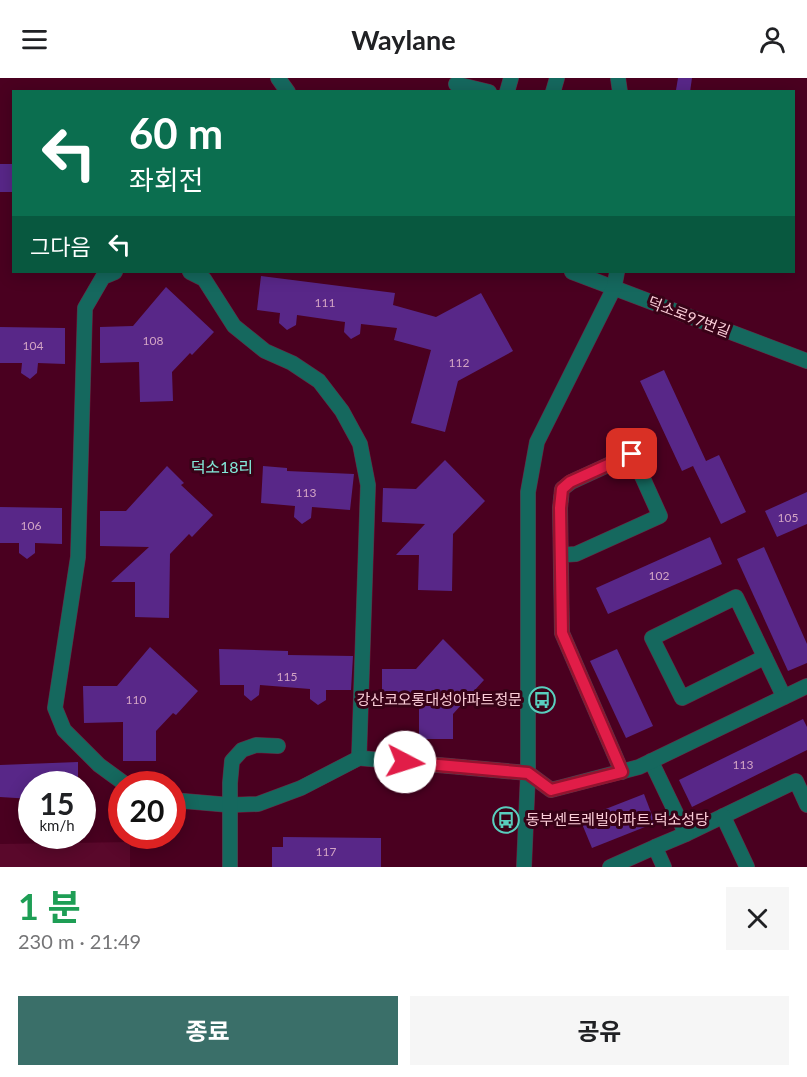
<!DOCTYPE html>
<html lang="ko">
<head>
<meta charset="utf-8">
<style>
	:root { --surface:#fff; --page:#f6f6f6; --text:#202124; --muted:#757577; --accent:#3a6f69 }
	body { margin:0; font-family:Lato,"Noto Sans KR",sans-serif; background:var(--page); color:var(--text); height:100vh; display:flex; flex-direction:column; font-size:22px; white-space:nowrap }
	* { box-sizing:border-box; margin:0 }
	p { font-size:20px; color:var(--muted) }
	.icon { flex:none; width:33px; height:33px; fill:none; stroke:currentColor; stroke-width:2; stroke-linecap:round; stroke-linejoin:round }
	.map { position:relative; height:789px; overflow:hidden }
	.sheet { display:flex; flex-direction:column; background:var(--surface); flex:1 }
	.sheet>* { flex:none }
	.banner { position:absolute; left:12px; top:12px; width:783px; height:183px; border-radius:0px; box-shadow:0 3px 15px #0003; background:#0b6e4f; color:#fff; overflow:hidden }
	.speed { position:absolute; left:18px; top:693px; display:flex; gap:12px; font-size:30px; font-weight:700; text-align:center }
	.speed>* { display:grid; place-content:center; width:78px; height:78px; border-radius:50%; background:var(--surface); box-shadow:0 3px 15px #0003; line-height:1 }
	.speed small { font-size:15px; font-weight:400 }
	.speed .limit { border:9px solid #d22; background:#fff; color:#111 }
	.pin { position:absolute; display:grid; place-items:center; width:51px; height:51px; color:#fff; margin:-26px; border-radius:12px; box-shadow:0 3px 9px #0006 }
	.me { position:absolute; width:66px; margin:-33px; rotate:95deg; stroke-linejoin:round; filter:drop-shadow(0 0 4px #0008) }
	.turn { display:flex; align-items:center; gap:21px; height:126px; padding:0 18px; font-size:27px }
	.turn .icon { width:78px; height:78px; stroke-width:2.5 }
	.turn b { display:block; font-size:42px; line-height:51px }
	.then { display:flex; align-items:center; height:57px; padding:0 18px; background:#0003; gap:12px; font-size:22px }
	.round { display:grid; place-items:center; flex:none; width:63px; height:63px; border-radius:0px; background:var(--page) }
	.head { display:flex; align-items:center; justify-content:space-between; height:102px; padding:0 18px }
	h1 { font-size:36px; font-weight:700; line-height:45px; color:#1e9e55 }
	.button { display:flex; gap:12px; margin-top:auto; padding:12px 18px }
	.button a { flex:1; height:69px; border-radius:0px; background:var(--accent); color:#fff; font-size:24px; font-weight:700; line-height:69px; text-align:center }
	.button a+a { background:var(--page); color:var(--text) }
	header { display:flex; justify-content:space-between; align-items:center; height:78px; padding:0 18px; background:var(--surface); font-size:27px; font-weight:700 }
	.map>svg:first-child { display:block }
	.built { fill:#5a082b }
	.building { fill:#582788 }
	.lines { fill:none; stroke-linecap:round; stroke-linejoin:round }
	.minor-casing { stroke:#6a2541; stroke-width:16 }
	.minor { stroke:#15685e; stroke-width:15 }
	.route-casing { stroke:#92132f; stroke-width:15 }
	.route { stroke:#e11d48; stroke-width:10 }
	.labels { text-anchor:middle; stroke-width:6; stroke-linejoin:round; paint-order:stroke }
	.number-label { font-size:12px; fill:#d2a4c4 }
	.street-label { font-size:15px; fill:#fbcdd8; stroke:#380217 }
	.poi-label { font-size:15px; fill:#fbcdd8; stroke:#380217; text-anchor:end }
	.neighbourhood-label { font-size:16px; fill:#83eada; stroke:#380217 }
</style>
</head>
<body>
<header><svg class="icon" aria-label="menu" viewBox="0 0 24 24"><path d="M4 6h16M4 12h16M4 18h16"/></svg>Waylane<svg class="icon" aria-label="person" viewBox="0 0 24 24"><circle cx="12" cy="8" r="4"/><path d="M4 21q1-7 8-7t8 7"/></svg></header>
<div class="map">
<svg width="807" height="789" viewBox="0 0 807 789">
	<rect width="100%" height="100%" fill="#4a0020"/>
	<path class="built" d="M130,764v25h-130v-23z"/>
	<g class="building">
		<path d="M678,0h14l-2,14 -14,-2z"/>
		<rect x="0" y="86" width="14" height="28"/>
		<path d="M261,198l134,17 -2,12 43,12 45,-24 32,58 -55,30 -13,51 -34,-9 20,-73 -37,-10 3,-12 -36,-4 -1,10 -9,5 -7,-7 1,-10 -48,-7 -1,10 -9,5 -8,-7 1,-10 -23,-3z"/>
		<path d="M166,209l48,45 -22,23 -2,-2 -18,19 1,29 -33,1 -1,-40 -39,1v-36l33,-1z"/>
		<path d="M0,249l65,1v36l-27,-1 -1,10 -7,6 -9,-6 1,-10h-22z"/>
		<path d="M664,292l42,91 13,-6 27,57 -25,12 -28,-58 -11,5 -42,-90z"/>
		<path d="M445,382l40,41 -32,33 -1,57 -34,-1 1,-35h-23l29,-31 -43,-2 1,-34 33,1z"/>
		<path d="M167,388l17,17 -3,2 32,30 -21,22 -3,-3 -19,20 -1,64 -34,-1v-35h-24l38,-35 -49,-1v-35h26z"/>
		<path d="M263,388l24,2v3l67,3 -4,36 -38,-3 -1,11 -9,6 -8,-7 1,-11 -34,-3z"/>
		<path d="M807,414v32l-30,13 -12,-26z"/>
		<path d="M0,429l62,1v36l-27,-1v10l-8,6 -8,-6v-10h-19z"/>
		<path d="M710,459l12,27 -114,50 -12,-26z"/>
		<path d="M764,469l43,97v19l-19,8 -51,-112z"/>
		<path d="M443,561l41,41 -31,34v25h-34v-36h-37v-34h34z"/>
		<path d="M150,569l48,44 -22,24 -3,-2 -17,18v30h-33v-39l-39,1 -1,-37h34z"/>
		<path d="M219,571l69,2v4l65,1 -2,34h-25v10l-8,5 -8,-6v-10l-50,-4 -1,10 -8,6 -7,-6v-10h-24z"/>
		<path d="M617,571l36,77 -27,12 -36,-77z"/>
		<path d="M803,641l4,8v23l-115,57 -13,-27z"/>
		<path d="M78,684v22h-46v15l-32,-2v-32z"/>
		<path d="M644,716l11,29 -63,25 -12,-29z"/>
		<path d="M283,759l98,1v29h-109v-20h11z"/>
	</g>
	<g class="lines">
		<g class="minor-casing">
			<g id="minor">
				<path d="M278,0l10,14"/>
				<path d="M618,0l2,14"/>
				<path d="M456,6l33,8"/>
				<path d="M507,14l4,-14"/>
				<path d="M553,14l4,-14"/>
				<path d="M115,194l-12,5 -18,31 -7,249 -23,151 9,22 35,35 26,19"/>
				<path d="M190,194l14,7 30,47 31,25 27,12 27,18 23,30 18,33 8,41 -9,273"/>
				<path d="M572,194l235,89"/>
				<path d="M561,477l15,-1 84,-38 -28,-62 -61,28 -9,7 -2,19 2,125 60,139"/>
				<path d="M765,579l-83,41 -30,-60 84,-41 48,100"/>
				<path d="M651,683l35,73 110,-53 11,24"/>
				<path d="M172,722l58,5 28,-1 43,-16 58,-30 169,15 23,17 88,-23 168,-81"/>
				<path d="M723,738l24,51"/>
				<path d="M230,789v-84l2,-22 10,-11 14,-5 22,1"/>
				<path d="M524,789l4,-94v-281l9,-50 77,-154 3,-16"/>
				<path d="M610,789l45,-20"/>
				<path d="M664,789l-9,-20 31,-13"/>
			</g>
		</g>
		<use href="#minor" class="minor"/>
	</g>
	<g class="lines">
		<g class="route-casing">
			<path id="route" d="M405,684l123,11 23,17 71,-18 -60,-139 -2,-125 2,-19 8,-7 62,-28"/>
		</g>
		<use href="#route" class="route"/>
	</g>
	<defs>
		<g id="bus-ring" transform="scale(1.35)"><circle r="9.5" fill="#380217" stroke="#59cebe" stroke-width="1.5"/><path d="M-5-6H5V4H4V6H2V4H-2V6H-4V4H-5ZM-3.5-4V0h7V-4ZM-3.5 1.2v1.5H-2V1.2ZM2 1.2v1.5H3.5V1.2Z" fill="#59cebe"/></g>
	</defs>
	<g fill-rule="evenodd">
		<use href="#bus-ring" x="542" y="622"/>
		<use href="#bus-ring" x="506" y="742"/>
	</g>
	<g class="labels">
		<g class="number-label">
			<text x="325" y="229">111</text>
			<text x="153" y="267">108</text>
			<text x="33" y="272">104</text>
			<text x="459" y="289">112</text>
			<text x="306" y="419">113</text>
			<text x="788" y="444">105</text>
			<text x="31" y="452">106</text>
			<text x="659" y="502">102</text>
			<text x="287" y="603">115</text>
			<text x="136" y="626">110</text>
			<text x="743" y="691">113</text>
			<text x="326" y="778">117</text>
		</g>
		<g class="street-label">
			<text transform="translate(689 239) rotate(21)" y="5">덕소로97번길</text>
		</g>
		<g class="poi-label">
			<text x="522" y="627">강산코오롱대성아파트정문</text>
			<text x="526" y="747" text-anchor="start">동부센트레빌아파트.덕소성당</text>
		</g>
		<g class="neighbourhood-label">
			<text x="222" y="395">덕소18리</text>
		</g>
	</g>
</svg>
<div class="speed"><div>15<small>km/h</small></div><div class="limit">20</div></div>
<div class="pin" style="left:632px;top:376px;background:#d93025"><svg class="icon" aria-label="arrive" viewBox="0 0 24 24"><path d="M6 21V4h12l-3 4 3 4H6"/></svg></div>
<svg class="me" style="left:405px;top:684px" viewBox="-20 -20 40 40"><circle r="19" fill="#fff"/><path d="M0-13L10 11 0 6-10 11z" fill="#e11d48"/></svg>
<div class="banner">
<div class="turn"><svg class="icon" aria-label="left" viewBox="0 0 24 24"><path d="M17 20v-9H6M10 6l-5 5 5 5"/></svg><div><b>60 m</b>좌회전</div></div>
<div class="then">그다음<svg class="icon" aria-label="left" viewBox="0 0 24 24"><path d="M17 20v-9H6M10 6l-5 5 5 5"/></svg></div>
</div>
</div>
<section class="sheet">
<div class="head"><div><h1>1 분</h1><p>230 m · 21:49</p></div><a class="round"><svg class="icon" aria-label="close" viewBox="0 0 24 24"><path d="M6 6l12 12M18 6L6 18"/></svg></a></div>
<div class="button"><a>종료</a><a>공유</a></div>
</section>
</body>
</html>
